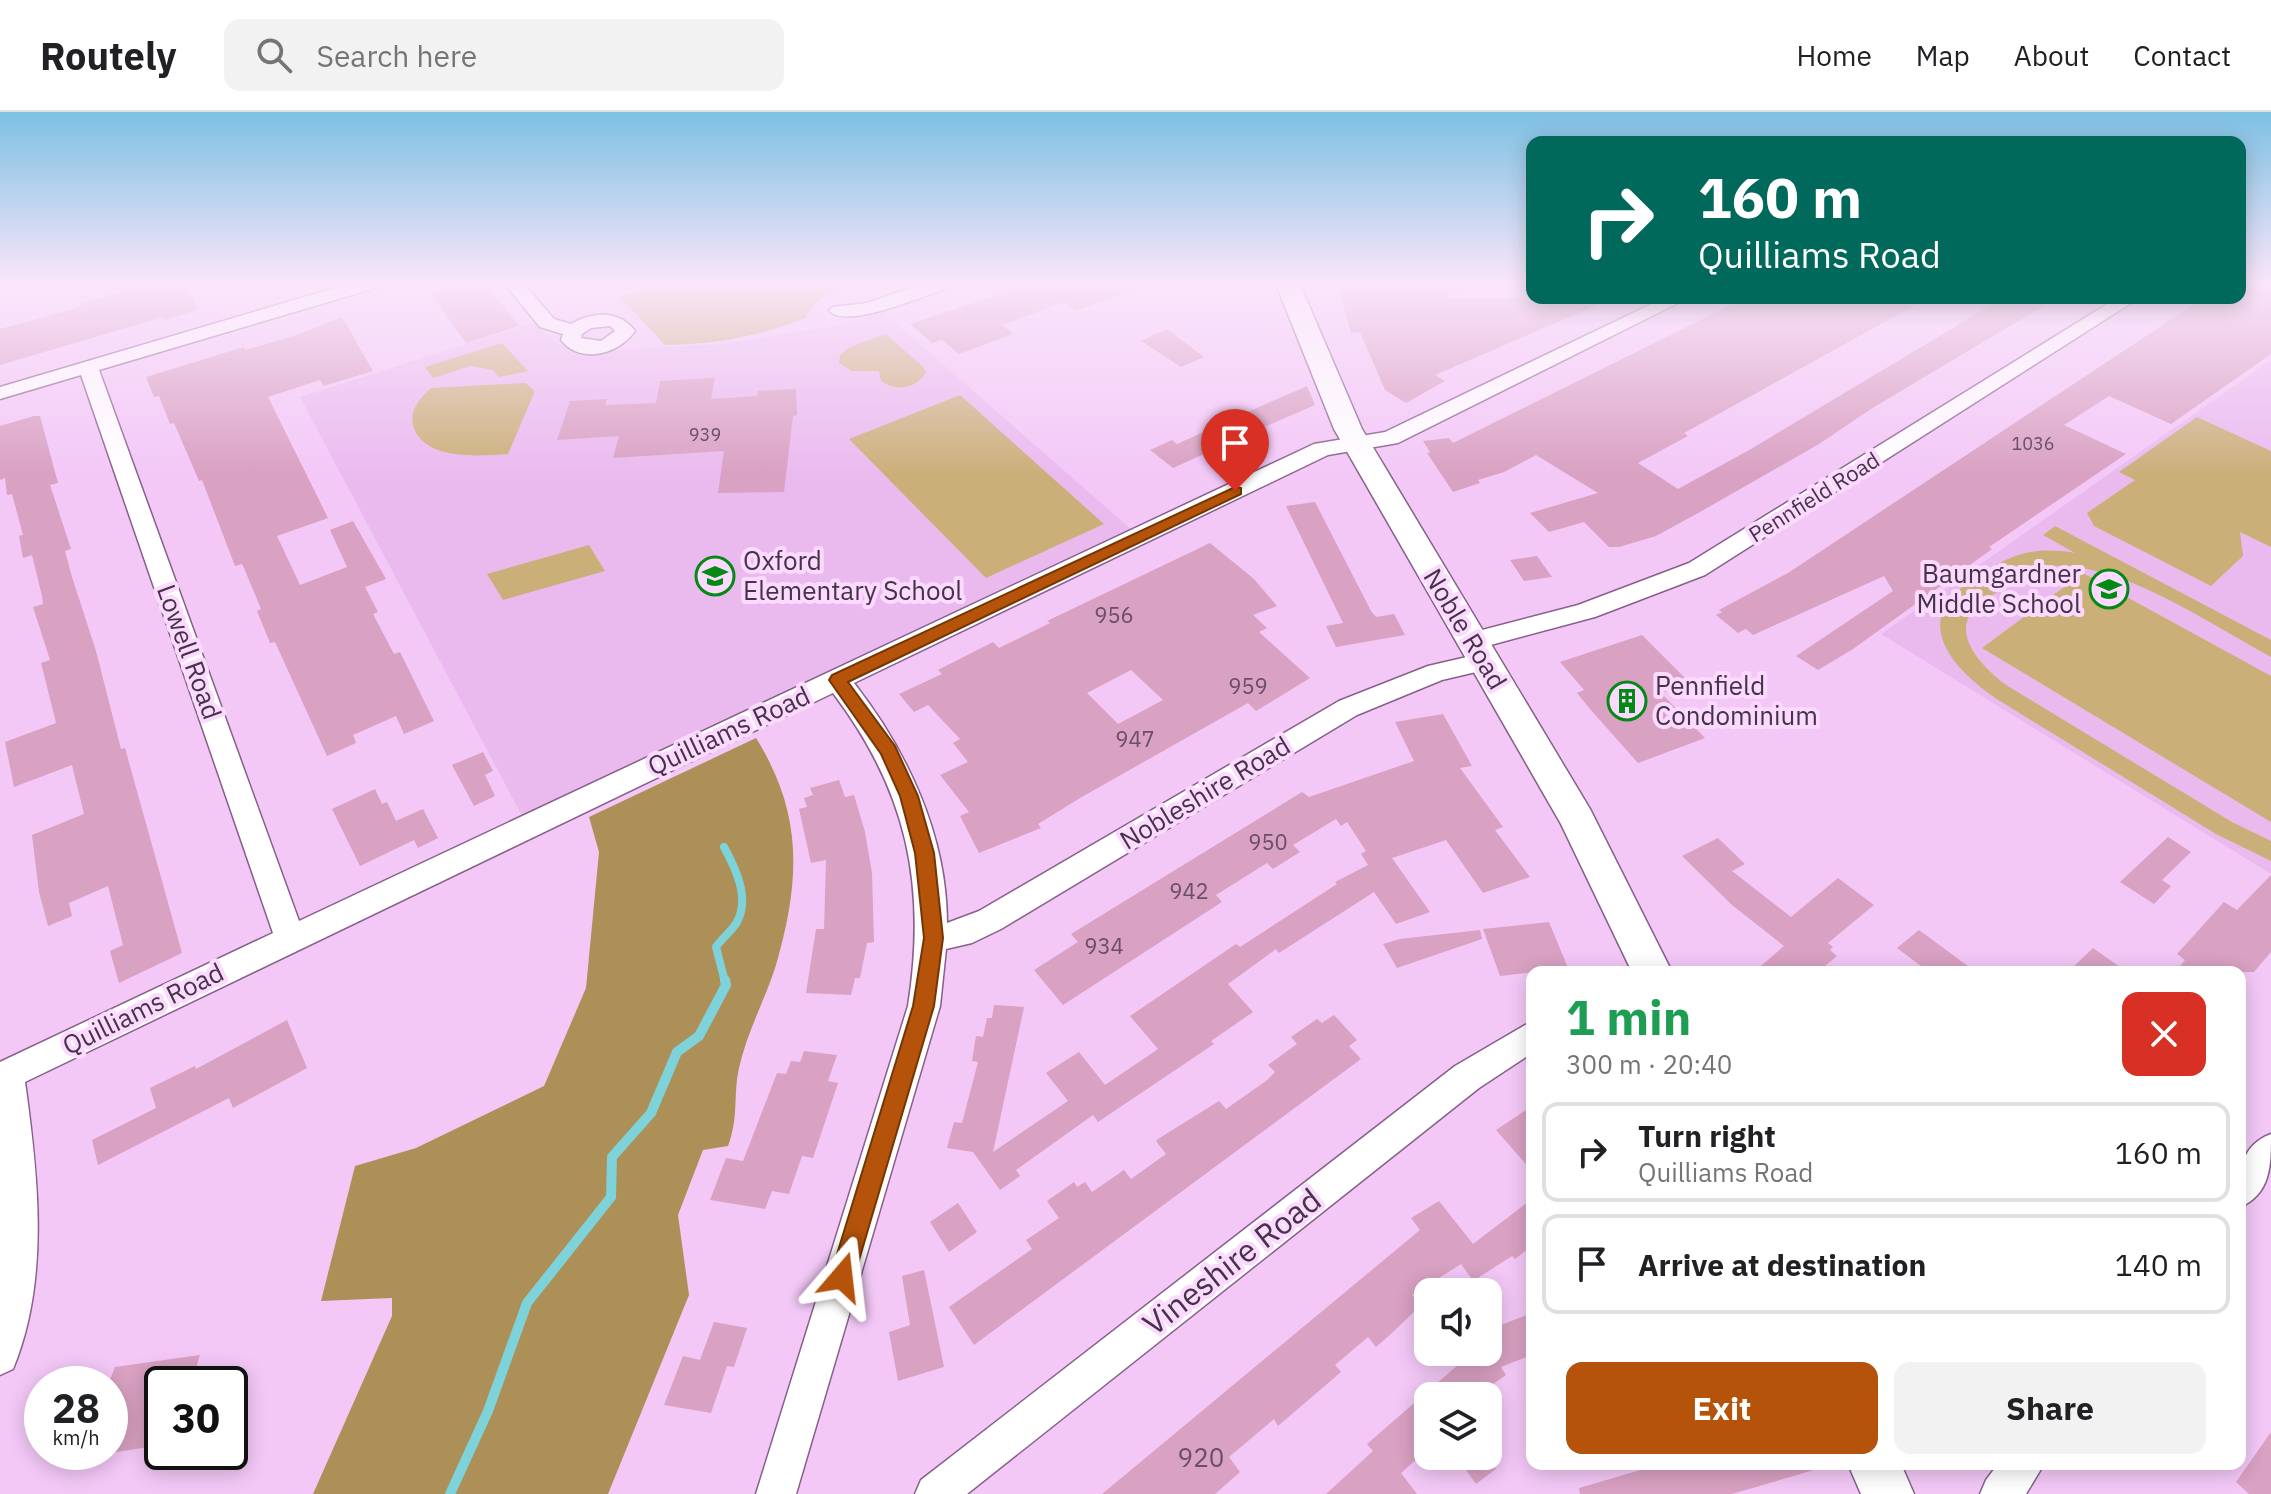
<!DOCTYPE html>
<html lang="en">
<head>
<meta charset="utf-8">
<style>
	:root { --surface:#fff; --page:#f2f2f2; --text:#202124; --muted:#757577; --line:#e0e0e0; --accent:#b45309 }
	body { margin:0; font-family:"IBM Plex Sans",sans-serif; background:var(--page); color:var(--text); height:100vh; display:flex; flex-direction:column; font-size:30px; white-space:nowrap }
	* { box-sizing:border-box; margin:0 }
	p { font-size:26px; color:var(--muted) }
	.icon { flex:none; width:44px; height:44px; fill:none; stroke:currentColor; stroke-width:2; stroke-linecap:round; stroke-linejoin:round }
	.map { position:relative; flex:1; overflow:hidden }
	.drawer { position:absolute; left:1526px; top:854px; width:720px; height:504px; display:flex; flex-direction:column; background:var(--surface); border-radius:16px; box-shadow:0 4px 20px #0003 }
	.drawer>* { flex:none }
	.top-card { position:absolute; left:1526px; top:24px; width:720px; height:168px; border-radius:16px; box-shadow:0 4px 20px #0003; background:#00695c; color:#fff; overflow:hidden }
	.controls { position:absolute; left:1414px; top:1166px; display:grid; gap:16px }
	.controls a { display:grid; place-items:center; width:88px; height:88px; border-radius:16px; background:var(--surface); box-shadow:0 4px 20px #0003; font-size:40px }
	.speed { position:absolute; left:24px; top:1254px; display:flex; gap:16px; font-size:40px; font-weight:700; text-align:center }
	.speed>* { display:grid; place-content:center; width:104px; height:104px; border-radius:50%; background:var(--surface); box-shadow:0 4px 20px #0003; line-height:1 }
	.speed small { font-size:20px; font-weight:400 }
	.speed .limit { border:4px solid #111; border-radius:12px; background:#fff; color:#111 }
	.pin { position:absolute; display:grid; place-items:center; width:68px; height:68px; color:#fff; margin:-82px -34px; border-radius:50% 50% 50% 0; rotate:-45deg; box-shadow:0 0 8px #0007 }
	.pin .icon { rotate:45deg }
	.me { position:absolute; width:88px; margin:-44px; rotate:17deg; stroke-linejoin:round; filter:drop-shadow(0 0 6px #0008) }
	.turn { display:flex; align-items:center; gap:28px; height:168px; padding:0 40px; font-size:36px }
	.turn .icon { width:104px; height:104px; stroke-width:2.5 }
	.turn b { display:block; font-size:56px; line-height:68px }
	.round { display:grid; place-items:center; flex:none; width:84px; height:84px; border-radius:16px; background:var(--page) }
	.overview { display:flex; align-items:center; justify-content:space-between; height:136px; padding:0 40px }
	h1 { font-size:48px; font-weight:700; line-height:60px; color:#1e9e55 }
	.cta { display:flex; gap:16px; margin-top:auto; padding:16px 40px }
	.cta a { flex:1; height:92px; border-radius:16px; background:var(--accent); color:#fff; font-size:32px; font-weight:700; line-height:92px; text-align:center }
	.cta a+a { background:var(--page); color:var(--text) }
	ul { padding:0; list-style:none }
	li { display:flex; align-items:center; gap:24px; height:100px; margin:0 16px 12px; padding:0 24px; border:4px solid var(--line); border-radius:16px }
	li div { flex:1 }
	li b { display:block; font-size:30px }
	li em { font-style:normal }
	header { display:flex; align-items:center; gap:48px; box-sizing:border-box; height:112px; padding:0 40px; background:var(--surface); border-bottom:2px solid var(--line) }
	header strong { font-size:38px }
	nav { display:flex; gap:44px; margin-inline-start:auto; font-size:28px }
	.search { width:560px; height:72px; background:var(--page); display:flex; align-items:center; gap:20px; box-sizing:border-box; padding:0 28px; border-radius:16px; color:var(--muted); font-size:30px }
	.map>svg:first-child { display:block }
	.built { fill:#eabaef }
	.green { fill:#cbaf79 }
	.forest { fill:#ad9058 }
	.lines { fill:none; stroke-linecap:round; stroke-linejoin:round }
	.stream-far1 { stroke:#7ed2d9; stroke-width:8 }
	.stream { stroke:#7ed2d9; stroke-width:10 }
	.building { fill:#d9a1c2; fill-rule:evenodd }
	.minor-casing { stroke:#86608a; stroke-width:3 }
	.major-casing { stroke:#86608a; stroke-width:3 }
	.minor { fill:#fff; fill-rule:evenodd }
	.major { fill:#fff; fill-rule:evenodd }
	.route { fill:#b45309; stroke:#753606; stroke-width:2 }
	.labels { text-anchor:middle; stroke-width:8; stroke-linejoin:round; paint-order:stroke }
	.far-number-label { font-size:18px; fill:#6a4f66 }
	.far-street-label { font-size:22px; fill:#453447; stroke:#fcd9ff }
	.number-label { font-size:22px; fill:#6a4f66 }
	.poi-label { font-size:26px; fill:#453447; stroke:#fcd9ff; text-anchor:start }
	.street-label { font-size:26px; fill:#453447; stroke:#fcd9ff }
	.near-number-label { font-size:26px; fill:#6a4f66 }
	.near-street-label { font-size:32px; fill:#453447; stroke:#fcd9ff }
</style>
</head>
<body>
<header>
<strong>Routely</strong>
<div class="search"><svg class="icon" aria-label="search" viewBox="0 0 24 24"><circle cx="10" cy="10" r="6"/><path d="M15 15l6 6"/></svg>Search here</div>
<nav><a>Home</a><a>Map</a><a>About</a><a>Contact</a></nav>
</header>
<div class="map">
<svg width="2271" height="1382" viewBox="0 0 2271 1382">
	<rect width="100%" height="100%" fill="#f3c8f7"/>
	<g class="built">
		<path d="M882,199l250,219 -610,286 -222,-419 233,-74 22,19 24,10 143,-8 124,-20z"/>
		<path d="M2271,248v514l-390,-240z"/>
	</g>
	<g class="green">
		<path d="M666,170h183l4,3c-21,8 -38,12 -47,33 -47,18 -91,27 -141,27l-45,-48z"/>
		<path d="M886,222l38,34 2,4c-9,17 -30,20 -45,9l-2,-10h-27l-13,-8 1,-8 10,-8z"/>
		<path d="M502,231l26,28 -29,6 -6,-7 -22,-4 -38,12 -8,-11z"/>
		<path d="M525,271l10,8 -27,63c-28,2 -86,7 -95,-29 -4,-15 8,-28 18,-37z"/>
		<path d="M960,283l144,129 -118,54 -137,-139z"/>
		<path d="M2197,305l74,34v96l-31,-15 3,24 -32,30 -117,-60 -7,-13 48,-33 -16,-8z"/>
		<path d="M2055,414l216,114v17c-57,-31 -124,-77 -188,-89 -34,-6 -58,2 -85,23 -8,6 -18,11 -24,19 -24,26 12,60 32,75l226,137 39,19v20l-55,-27 -216,-133c-29,-19 -78,-59 -53,-99 7,-11 19,-17 29,-24 33,-24 58,-32 99,-25l-32,-18z"/>
		<path d="M589,433l16,26 -102,29 -16,-26z"/>
		<path d="M2083,461l188,103v146l-289,-174z"/>
	</g>
	<path class="forest" d="M756,626c48,77 44,143 20,227 -11,35 -29,67 -37,103 -6,27 0,49 -11,78l-25,4 -25,65 11,80 -81,199h-295l79,-178v-18l-71,3 34,-135 61,-18 128,-62 42,-98 13,-136 -10,-35z"/>
	<g class="lines">
		<path class="stream-far1" d="M724,735c12,22 26,51 13,75 -5,9 -15,16 -21,25l9,35"/>
		<path class="stream" d="M450,1382l38,-83 39,-108 84,-106 1,-40 39,-44 26,-61 22,-16 27,-51 -1,-5"/>
	</g>
	<g class="building">
		<path d="M153,170h31l14,28 -34,10 -1,-3 -163,48v-36l81,-22 -1,-3z"/>
		<path d="M469,170h16l34,44 -53,17 -35,-49z"/>
		<path d="M1037,170l110,2 -71,27 -12,-9 -62,23 11,9 -54,20 -17,-14 -10,3 -22,-19z"/>
		<path d="M1336,170h146l-38,16h169l-178,77 10,6 -39,22 -21,-13 -25,-58 -9,1z"/>
		<path d="M2240,170h31v72l-100,70 -62,-28 -45,29 62,29 -137,93 3,2 -139,100 -35,21 -22,-14 97,-65 -9,-15 -131,59 -7,-6 -8,4 -22,-18 6,-3 -3,-2 69,-37 408,-270 12,-5h32z"/>
		<path d="M1745,186h183l-244,135 4,3 -50,27 40,26 73,-40 252,-151h54l-183,109 -55,37 -119,68 -44,24 -37,11h-10l-25,-25 -35,10 -19,-19 68,-20 -62,-38 -32,17 -26,8 2,3 -27,9 -26,-39 3,-1 -7,-11 26,-3 4,5z"/>
		<path d="M342,205l31,54 -49,15 -4,-6 -52,17 60,121 -51,18 23,49 47,-18 -17,-37 23,-9 33,58 -21,8 13,25 -5,2 21,40 6,-2 34,69 -30,13 -8,-18 -43,19 3,8 -29,13 -52,-114 -5,1 -13,-32 4,-2 -17,-41 -2,-4 -7,2 -33,-86 -3,1 -25,-58 -4,1 -11,-28 -5,1 -8,-20 98,-30 1,3 49,-14z"/>
		<path d="M1167,217l37,28 -23,10 -40,-26z"/>
		<path d="M715,266l-4,21 46,-3 1,-5 38,-2 1,26 -4,1 -9,76 -66,1 6,-42 -111,7 6,-22 -62,4 13,-39 37,-2 -2,6 51,-2 4,-22z"/>
		<path d="M1307,274l8,19 -53,23 -19,-14z"/>
		<path d="M34,304h6l18,67 -8,2 21,64 -6,2 7,26 24,74 25,98 4,-1 57,205 -63,30 -9,-32 13,-6 -15,-59 -39,17 3,13 -24,10 -9,-34 -7,-57 52,-21 -12,-49 -58,22 -9,-45 51,-19 -15,-60 9,-3 -17,-53 10,-3 -1,-8 -10,-41 -9,3 -4,-22 4,-1 -11,-41 -5,1 -2,-17 -5,2v-54z"/>
		<path d="M1239,304l8,19 -74,33 -23,-18 22,-10 5,4z"/>
		<path d="M1315,390l56,109 5,6 18,-3 11,21 -69,12 -10,-21 17,-3 -57,-117z"/>
		<path d="M1210,431l44,36 23,27 -24,9 14,13 -8,4 51,46 -54,33 -8,-8 -168,95 -42,26 3,4 -62,25 -19,-37 9,-4 -29,-37 28,-13 -15,-19 7,-4 -32,-34 -14,7 -15,-18 43,-20 -4,-4 55,-28 6,6 51,-25 -3,-2zM1131,558l32,30 -45,24 -31,-31z"/>
		<path d="M1537,444l15,21 -28,4 -14,-21z"/>
		<path d="M1642,523l48,48 -29,10 44,45 -67,25 -48,-54 -13,-16 7,-3 -24,-28z"/>
		<path d="M1443,602l29,52 -12,2 43,59 -8,3 35,47 -47,16 -37,-53 -54,18 38,54 -34,12 -22,-32 -95,61 -3,-4 -48,35 25,28 -42,29 3,3 -116,78 -5,-7 -77,55 4,6 -20,14 -27,-38 -26,-4 7,-26 8,1 16,-61 -6,-1 4,-25 7,1 4,-19h5l2,-13 30,2 -31,145 75,-51 -22,-28 33,-21 26,33 53,-36 -28,-33 106,-72 4,3 97,-63 -2,-2 33,-17 -7,-11 5,-3 -19,-29 -6,4 -5,-7 -43,26 7,7 -27,17 -6,-6 -51,32 6,7 -159,103 -29,-35 44,-28 -7,-8 231,-142 7,5 105,-36 -19,-39z"/>
		<path d="M483,640l10,19 -8,4 10,21 -21,10 -22,-41z"/>
		<path d="M839,668l6,17 9,-2 11,37 7,41 2,69 -7,1 -7,35h-5l-4,17 -45,-2 10,-64h8l2,-69 -15,3 -12,-54 8,-2 -3,-9 9,-3 -3,-7z"/>
		<path d="M375,677l7,15 5,-2 9,19 27,-12 15,29 -20,10 -4,-8 -54,26 -28,-57z"/>
		<path d="M2168,725l23,15 -29,28 9,6 -17,18 -34,-22z"/>
		<path d="M1718,726l27,26 -13,7 59,46 47,-39 36,27 -46,38 5,4 -3,3 7,6 -19,16h-64l30,-26 -52,-41 -50,-49z"/>
		<path d="M2271,763v77l-17,20h-79l10,-12 -8,-6 47,-52 13,8z"/>
		<path d="M1549,810l19,46 -68,8 -17,-47z"/>
		<path d="M1480,818l2,9 -85,29 -14,-24 17,-5z"/>
		<path d="M1919,818l57,42h-47l-32,-24z"/>
		<path d="M2093,836l34,24h-59z"/>
		<path d="M1334,903l23,25 -8,6 12,13 -387,286 -25,-38 83,-58 -6,-9 33,-22 -12,-17 27,-19 3,5 8,-5 7,10 32,-22 7,9 35,-25 -10,-13 2,-2 61,-38 7,8 40,-28 9,-9 -7,-7 29,-21 -6,-7 26,-18 5,4z"/>
		<path d="M287,908l20,48 -74,40 -4,-10 -131,67 -6,-25 64,-32 -6,-20 45,-22 1,3z"/>
		<path d="M804,939l33,4 -9,26 10,2 -25,75 -11,-2 -13,38 -17,-3 -7,18 -55,-9 16,-42 17,3 34,-88 9,1 5,-13 9,1z"/>
		<path d="M1532,994v65l-36,-41z"/>
		<path d="M1532,1087v47l-17,13 -3,-3 -39,25 -12,-17 -49,31 9,10 -29,28 -16,14 -8,-10 -33,28 6,7 -63,54 -4,-7 -45,38 11,15 -25,22h-113l318,-264 -9,-12 28,-17 34,43z"/>
		<path d="M958,1091l19,29 -28,20 -19,-30z"/>
		<path d="M924,1158l20,97 -46,14 -9,-49 21,-7 -8,-49z"/>
		<path d="M1532,1201v42l-31,12 5,8 -30,21h-48v53l-27,24 16,21h-91l47,-43 -6,-7 92,-80 -8,-12h37v-22z"/>
		<path d="M714,1210l33,6 -13,39 -7,-1 -16,47 -47,-8 19,-49 17,4z"/>
		<path d="M200,1243l-9,29h-29v61l-52,8v-73l5,-13z"/>
		<path d="M2271,1320v62h-22l-13,-12z"/>
		<path d="M1456,1344h30l10,13 -20,15z"/>
		<path d="M1661,1352h152l1,6 -82,24h-152l-1,-6z"/>
	</g>
	<g class="lines">
		<g class="minor-casing">
			<g id="minor">
				<path d="M355,170h29l-2,4 -283,84 200,551 1015,-477 71,-12 279,-134h24l-290,145 -70,12 -474,228c53,68 93,152 93,240l32,-12 360,-210 89,-35 56,-13 9,3 4,6 -4,6 -51,12 -85,35 -356,214 -29,14 -26,6 -6,57 -144,488h-40l152,-488c19,-121 -1,-215 -75,-313l-808,389c13,93 25,198 -12,287l-13,6v-313l273,-129 -192,-558 -81,24v-12z"/>
				<path d="M503,170h19l32,37 17,5c21,-13 49,-14 64,7 -16,23 -54,34 -74,9l2,-6 -23,-7zM610,214l5,5 -14,10 -20,-3 1,-4 9,-6z"/>
				<path d="M927,170h27l-2,4c-24,8 -104,44 -123,25l3,-4 35,-4z"/>
				<path d="M2117,186h22l-434,277 -110,42 -123,33 -9,-3 -4,-6 4,-6 115,-30 111,-42z"/>
				<path d="M1532,909v32l-53,35 -512,406h-52l6,-14 534,-414z"/>
				<path d="M2271,1022c0,31 0,60 -31,73 0,-31 -3,-60 31,-73z"/>
				<path d="M1998,1352h46l-18,30h-46l6,-14z"/>
			</g>
		</g>
		<g class="major-casing">
			<g id="major">
				<path d="M1275,170h24l63,147 228,380 82,163h-40l-71,-148 -227,-395z"/>
				<path d="M1848,1352h53l13,30h-53z"/>
			</g>
		</g>
		<use href="#minor" class="minor"/>
		<use href="#major" class="major"/>
	</g>
	<linearGradient id="sky" x2="0" y2="1"><stop stop-color="#7dc0e2"/><stop offset="0.47" stop-color="#fae6fb"/><stop offset="1" stop-color="#fae6fb" stop-opacity="0"/></linearGradient>
	<rect width="2271" height="363" fill="url(#sky)"/>
	<path class="route" d="M1235,375l6,1v6l-393,188 47,64 23,50 16,57 9,85 -9,68 -80,271 -4,8 -8,4 -9,-4 -3,-8 83,-271 11,-68 -9,-85 -15,-57 -19,-42 -52,-74 3,-5z"/>
	<defs>
		<g id="school-ring" transform="scale(2)"><circle r="9.5" fill="#fcd9ff" stroke="#048a14" stroke-width="1.5"/><path d="M0-5L7-2L0 1L-7-2ZM-4 1L0 2.5L4 1V4Q0 6-4 4Z" fill="#048a14"/></g>
		<g id="building-ring" transform="scale(2)"><circle r="9.5" fill="#fcd9ff" stroke="#048a14" stroke-width="1.5"/><path d="M-4-6H4V6H1V3H-1V6H-4ZM-2.5-4.3h1.7v1.8h-1.7ZM.8-4.3h1.7v1.8H.8ZM-2.5-1h1.7V.8h-1.7ZM.8-1h1.7V.8H.8Z" fill="#048a14"/></g>
	</defs>
	<g fill-rule="evenodd">
		<use href="#school-ring" x="715" y="464"/>
		<use href="#school-ring" x="2109" y="477"/>
		<use href="#building-ring" x="1627" y="589"/>
	</g>
	<g class="labels">
		<g class="far-number-label">
			<text x="705" y="329">939</text>
			<text x="2033" y="338">1036</text>
		</g>
		<g class="far-street-label">
			<text transform="translate(1814 385) rotate(-32)" y="8">Pennfield Road</text>
		</g>
		<g class="number-label">
			<text x="1114" y="511">956</text>
			<text x="1248" y="582">959</text>
			<text x="1135" y="635">947</text>
			<text x="1268" y="738">950</text>
			<text x="1189" y="787">942</text>
			<text x="1104" y="842">934</text>
		</g>
		<g class="poi-label">
			<text x="743" y="458">Oxford<tspan x="743" dy="30">Elementary School</tspan></text>
			<text x="2081" y="471" text-anchor="end">Baumgardner<tspan x="2081" dy="30">Middle School</tspan></text>
			<text x="1655" y="583">Pennfield<tspan x="1655" dy="30">Condominium</tspan></text>
		</g>
		<g class="street-label">
			<text transform="translate(1465 517) rotate(59)" y="9">Noble Road</text>
			<text transform="translate(189 540) rotate(70)" y="9">Lowell Road</text>
			<text transform="translate(729 619) rotate(-25)" y="9">Quilliams Road</text>
			<text transform="translate(1205 681) rotate(-31)" y="9">Nobleshire Road</text>
			<text transform="translate(143 897) rotate(-26)" y="9">Quilliams Road</text>
		</g>
		<g class="near-number-label">
			<text x="1201" y="1355">920</text>
		</g>
		<g class="near-street-label">
			<text transform="translate(1232 1150) rotate(-38)" y="11">Vineshire Road</text>
		</g>
	</g>
</svg>
<div class="controls">
<a><svg class="icon" aria-label="sound" viewBox="0 0 24 24"><path d="M4 9h4l5-4v14l-5-4H4zM17 9q2 3 0 6"/></svg></a>
<a><svg class="icon" aria-label="layers" viewBox="0 0 24 24"><path d="M12 4l9 5-9 5-9-5zM3 14l9 5 9-5"/></svg></a>
</div>
<div class="speed"><div>28<small>km/h</small></div><div class="limit">30</div></div>
<div class="pin" style="left:1235px;top:379px;background:#d93025"><svg class="icon" aria-label="arrive" viewBox="0 0 24 24"><path d="M6 21V4h12l-3 4 3 4H6"/></svg></div>
<svg class="me" style="left:842px;top:1165px" viewBox="-20 -20 40 40"><path d="M0-17L14 15 0 8-14 15z" fill="#b45309" stroke="#fff" stroke-width="4"/></svg>
<div class="top-card">
<div class="turn"><svg class="icon" aria-label="right" viewBox="0 0 24 24"><path d="M7 20v-9h11M14 6l5 5-5 5"/></svg><div><b>160 m</b>Quilliams Road</div></div>
</div>
<section class="drawer">
<div class="overview"><div><h1>1 min</h1><p>300 m · 20:40</p></div><a class="round" style="background:#d93025;color:#fff"><svg class="icon" aria-label="close" viewBox="0 0 24 24"><path d="M6 6l12 12M18 6L6 18"/></svg></a></div>
<ul>
<li><svg class="icon" aria-label="right" viewBox="0 0 24 24"><path d="M7 20v-9h11M14 6l5 5-5 5"/></svg><div><b>Turn right</b><p>Quilliams Road</p></div><em>160 m</em></li>
<li><svg class="icon" aria-label="arrive" viewBox="0 0 24 24"><path d="M6 21V4h12l-3 4 3 4H6"/></svg><div><b>Arrive at destination</b></div><em>140 m</em></li>
</ul>
<div class="cta"><a>Exit</a><a>Share</a></div>
</section>
</div>
</body>
</html>
